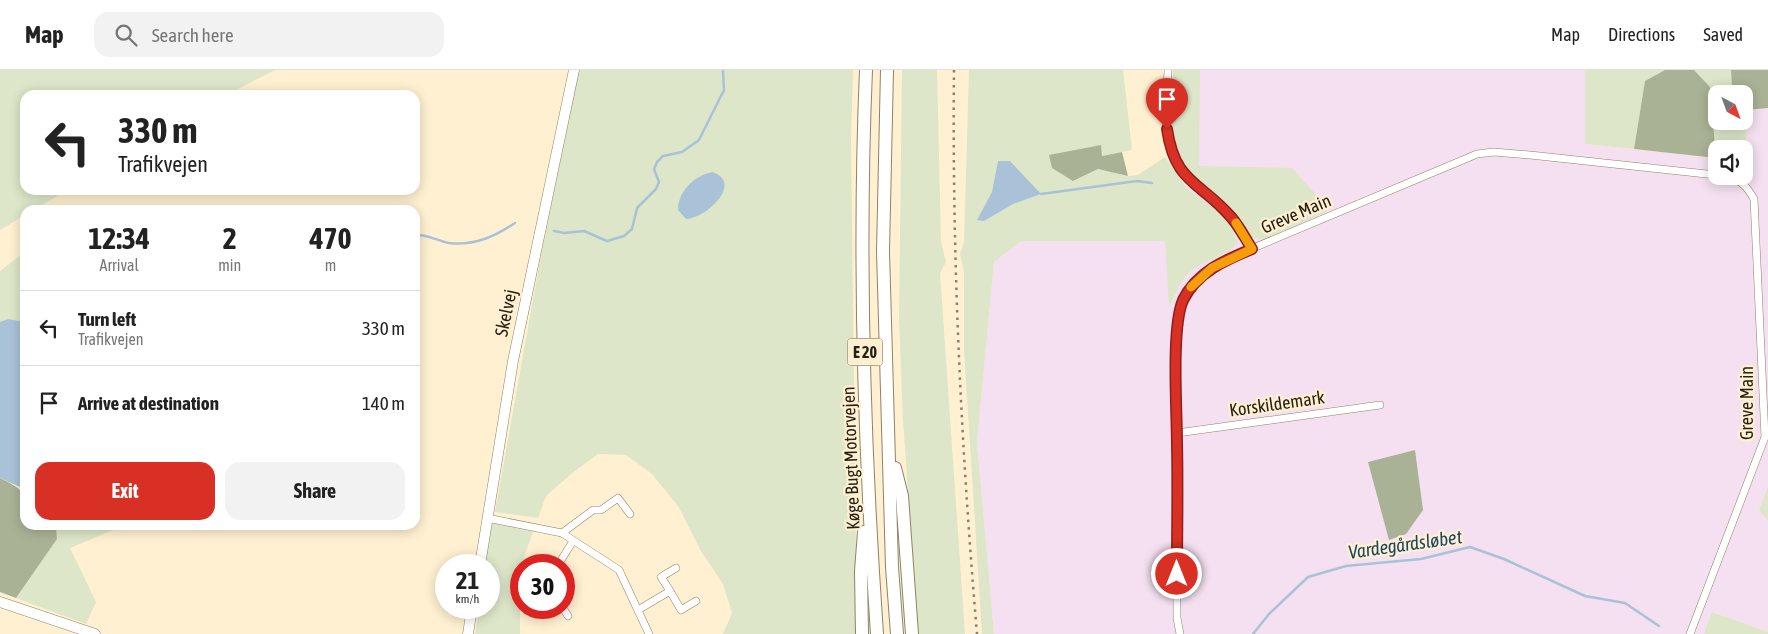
<!DOCTYPE html>
<html lang="en">
<head>
<meta charset="utf-8">
<style>
	:root { --surface:#fff; --page:#f2f2f2; --text:#222; --muted:#767676; --line:#e0e0e0; --accent:#d93025 }
	body { margin:0; font-family:"Asap Condensed",sans-serif; background:var(--page); color:var(--text); height:100vh; display:flex; flex-direction:column; font-size:19px; white-space:nowrap }
	* { box-sizing:border-box; margin:0 }
	p { font-size:16px; color:var(--muted) }
	.icon { flex:none; width:28px; height:28px; fill:none; stroke:currentColor; stroke-width:2; stroke-linecap:round; stroke-linejoin:round }
	.map { position:relative; flex:1; overflow:hidden }
	.sheet { position:absolute; left:20px; top:135px; width:400px; height:325px; display:flex; flex-direction:column; background:var(--surface); border-radius:15px; box-shadow:0 2px 12px #0003 }
	.sheet>* { flex:none }
	.banner { position:absolute; left:20px; top:20px; width:400px; height:105px; border-radius:15px; box-shadow:0 2px 12px #0003; background:#fff; color:var(--text); overflow:hidden }
	.needle { width:32px; rotate:139deg }
	.fabs { position:absolute; left:1708px; top:15px; display:grid; gap:10px }
	.fabs a { display:grid; place-items:center; width:45px; height:45px; border-radius:10px; background:var(--surface); box-shadow:0 2px 12px #0003; font-size:25px }
	.speed { position:absolute; left:435px; top:484px; display:flex; gap:10px; font-size:25px; font-weight:700; text-align:center }
	.speed>* { display:grid; place-content:center; width:65px; height:65px; border-radius:50%; background:var(--surface); box-shadow:0 2px 12px #0003; line-height:1 }
	.speed small { font-size:12px; font-weight:400 }
	.speed .limit { border:8px solid #d22; background:#fff; color:#111 }
	.pin { position:absolute; display:grid; place-items:center; width:42px; height:42px; color:#fff; margin:-51px -21px; border-radius:50% 50% 50% 0; rotate:-45deg; box-shadow:0 0 5px #0007 }
	.pin .icon { rotate:45deg }
	.me { position:absolute; width:55px; margin:-28px; rotate:0deg; stroke-linejoin:round; filter:drop-shadow(0 0 4px #0008) }
	.turn { display:flex; align-items:center; gap:18px; height:105px; padding:0 15px; font-size:22px }
	.turn .icon { width:65px; height:65px; stroke-width:2.5 }
	.turn b { display:block; font-size:35px; line-height:42px }
	.eta { display:flex; justify-content:space-evenly; align-items:center; height:85px; text-align:center }
	.eta b { font-size:30px; font-weight:700; line-height:35px }
	.cta { display:flex; gap:10px; margin-top:auto; padding:10px 15px }
	.cta a { flex:1; height:58px; border-radius:15px; background:var(--accent); color:#fff; font-size:20px; font-weight:700; line-height:58px; text-align:center }
	.cta a+a { background:var(--page); color:var(--text) }
	ul { padding:0; list-style:none }
	li { display:flex; align-items:center; gap:15px; height:75px; padding:0 15px; border-top:1px solid var(--line) }
	li div { flex:1 }
	li b { display:block; font-size:19px }
	li em { font-style:normal }
	header { display:flex; align-items:center; gap:30px; box-sizing:border-box; height:70px; padding:0 25px; background:var(--surface); border-bottom:1px solid var(--line) }
	header strong { font-size:24px }
	nav { display:flex; gap:28px; margin-inline-start:auto; font-size:18px }
	.search { width:350px; height:45px; background:var(--page); display:flex; align-items:center; gap:12px; box-sizing:border-box; padding:0 18px; border-radius:15px; color:var(--muted); font-size:19px }
	.map>svg:first-child { display:block }
	.commercial { fill:#f4e0f0 }
	.green { fill:#dde6c8 }
	.forest { fill:#aab295 }
	.water { fill:#aac2d8 }
	.lines { fill:none; stroke-linecap:round; stroke-linejoin:round }
	.stream { stroke:#aac2d8; stroke-width:2.5 }
	.street-casing { stroke:#908266; stroke-width:8 }
	.secondary-casing { stroke:#908266; stroke-width:11 }
	.highway-casing { stroke:#908266; stroke-width:14 }
	.street { stroke:#fff; stroke-width:7 }
	.secondary { stroke:#fff; stroke-width:10 }
	.highway { stroke:#fff; stroke-width:12 }
	.rail { stroke:#897f6b; stroke-width:2.5; stroke-dasharray:2.5 5; stroke-linecap:butt }
	.route-casing { stroke:#8d1f18; stroke-width:12 }
	.route { stroke:#d93025; stroke-width:9 }
	.slow { stroke:#f59e0b; stroke-width:9 }
	.labels { text-anchor:middle; stroke-width:4.5; stroke-linejoin:round; paint-order:stroke }
	.shield { fill:#fff0d1; stroke:#685f4e; stroke-width:1 }
	.shield-label { font-size:16px; font-weight:bold; fill:#272116 }
	.street-label { font-size:18px; fill:#272116; stroke:#fff0d1 }
	.water-label { font-size:19px; font-style:italic; fill:#1d4565; stroke:#fff0d1 }
</style>
</head>
<body>
<header>
<strong>Map</strong>
<div class="search"><svg class="icon" aria-label="search" viewBox="0 0 24 24"><circle cx="10" cy="10" r="6"/><path d="M15 15l6 6"/></svg>Search here</div>
<nav><a>Map</a><a>Directions</a><a>Saved</a></nav>
</header>
<div class="map">
<svg width="1768" height="564" viewBox="0 0 1768 564">
	<rect width="100%" height="100%" fill="#fff0d1"/>
	<path class="commercial" d="M1197,0h389l-1,74 131,14v18h28v-15h2v-53l22,-1v380l-9,23 9,11v111l-55,-20 -9,22h-710l-17,-192 17,-180 27,-21h145l29,-70z"/>
	<g class="green">
		<path d="M0,0h275l-49,25h-201v95h42l-33,20h-9v5l-25,15z"/>
		<path d="M579,0h274l-2,70 6,494h-134l9,-21 -9,-29 -22,-33 -23,-45 -26,-32 -26,-19 -28,-1 -27,20 -25,22 -8,22 -43,-6 46,-257z"/>
		<path d="M902,0h35l4,172 5,20 -6,11 25,361h-47l-15,-214 -4,-100z"/>
		<path d="M969,0h154l9,80 -31,6v-11l-28,36 25,-12 30,7 10,-1 27,-18 21,30 41,32 11,23c-11,16 -35,17 -49,31 -10,9 -14,23 -20,34l-4,-66h-144l-27,21 -17,180 17,192h-12l-18,-284v-79l-4,-17 4,-12z"/>
		<path d="M1173,0h27l-1,96 93,2 27,30h8l3,7 -4,7 -62,28 -12,-3 -21,-27 -40,-35 -13,-15 -6,-18z"/>
		<path d="M1585,0h80l-20,11 -11,68 -49,-5z"/>
		<path d="M1694,0h37l1,19 4,5h-20v27h28v-16l2,3v53h-2v-12h-28v9l-6,-71z"/>
		<path d="M25,182v70l-17,-3 -8,3v-51z"/>
		<path d="M1768,417v34l-9,-11z"/>
		<path d="M491,453l43,6 -14,39v66h-45l4,-26h10v-43h-4z"/>
		<path d="M56,455h69l-55,23 26,54 -10,22 -70,-26 41,-59z"/>
		<path d="M1712,542l56,20v2h-64z"/>
	</g>
	<g class="forest">
		<path d="M1665,0h29l16,17 6,71 -82,-9 11,-68z"/>
		<path d="M1731,0h37v38l-22,2 -2,-4v-12h-8l-4,-5z"/>
		<path d="M1101,75l1,11 20,-4 6,24 -30,-7 -25,12 -21,-13 -3,-13z"/>
		<path d="M1415,380l8,60 -17,24 -17,6 -21,-78z"/>
		<path d="M0,408c29,14 25,16 25,47h31l1,14 -41,59 -16,-6z"/>
	</g>
	<g class="water">
		<path d="M998,91h12l31,33 -28,10 -29,17 -7,-1 15,-28z"/>
		<path d="M712,102c32,10 -5,46 -26,47l-8,-9c0,-19 16,-34 34,-38z"/>
		<path d="M8,249l17,3v174l-5,-9 -20,-9v-156z"/>
	</g>
	<g class="lines">
		<g class="stream">
			<path d="M1041,124l96,-13 15,2"/>
			<path d="M554,161l10,2 20,-2 23,10 17,-5 8,-7 5,-21 19,-19 3,-7 -5,-13 3,-7 6,-6 19,-4 17,-12 25,-50 -1,-20"/>
			<path d="M415,165c12,-1 23,6 34,8 26,3 46,-7 66,-20"/>
			<path d="M1253,564l16,-20 39,-37 38,-11 75,-7 49,-12 34,12 81,37 40,7 34,23"/>
		</g>
		<g class="street-casing">
			<g id="street">
				<path d="M1168,0c-1,24 -5,53 1,76 9,35 41,46 62,71 8,9 14,22 21,32"/>
				<path d="M1177,363l203,-28"/>
				<path d="M487,448l75,15 57,37 30,64"/>
				<path d="M562,463l31,-23h8l17,-12 12,16"/>
				<path d="M558,495l15,-24"/>
				<path d="M670,521l-9,-14 15,-9"/>
				<path d="M563,538l5,8"/>
				<path d="M638,540l32,-19 11,19 15,-9"/>
				<path d="M1180,564l-3,-16 -1,-244 3,-60 12,-26 9,-11 32,-20 245,-103 17,-2 36,3 186,20"/>
				<path d="M1690,564l75,-197 -11,-238c-7,-13 -15,-21 -31,-23"/>
			</g>
		</g>
		<g class="secondary-casing">
			<g id="secondary">
				<path d="M480,495l33,-204 61,-291"/>
				<path d="M0,532l95,32"/>
				<path d="M468,564l4,-26"/>
			</g>
		</g>
		<g class="highway-casing">
			<g id="highway">
				<path d="M866,0c-8,187 -2,377 11,564"/>
				<path d="M887,0l-4,181 9,316 5,67"/>
				<path d="M895,398l7,28 10,138"/>
				<path d="M862,564l-1,-63 3,-39"/>
			</g>
		</g>
		<use href="#street" class="street"/>
		<use href="#secondary" class="secondary"/>
		<use href="#highway" class="highway"/>
		<path class="rail" d="M954,0c-2,188 7,376 23,564"/>
	</g>
	<g class="lines">
		<g class="route-casing">
			<path id="route" d="M1167,59c8,55 33,52 64,88 8,9 14,21 21,32 -27,11 -55,23 -69,51 -12,28 -6,111 -6,144 1,43 0,86 0,130"/>
		</g>
		<use href="#route" class="route"/>
		<path class="slow" d="M1191,217l21,-19 40,-19 -16,-26"/>
	</g>
	<g class="labels">
		<rect class="shield" x="847.5" y="268.5" width="35" height="27" rx="4"/>
		<g class="shield-label">
			<text x="865" y="288">E 20</text>
		</g>
		<g class="street-label">
			<text transform="translate(1296 144) rotate(-23)" y="6">Greve Main</text>
			<text transform="translate(506 243) rotate(-78)" y="6">Skelvej</text>
			<text transform="translate(1747 333) rotate(-90)" y="6">Greve Main</text>
			<text transform="translate(1277 334) rotate(-8)" y="6">Korskildemark</text>
			<text transform="translate(851 388) rotate(-92)" y="6">Køge Bugt Motorvejen</text>
		</g>
		<g class="water-label">
			<text transform="translate(1405 474) rotate(-8)" y="7">Vardegårdsløbet</text>
		</g>
	</g>
</svg>
<div class="fabs">
<a><svg class="needle" viewBox="-14 -14 28 28"><path d="M0-13l5 13h-10z" fill="#e53935"/><path d="M0 13l5-13h-10z" fill="#767676"/></svg></a>
<a><svg class="icon" aria-label="sound" viewBox="0 0 24 24"><path d="M4 9h4l5-4v14l-5-4H4zM17 9q2 3 0 6"/></svg></a>
</div>
<div class="speed"><div>21<small>km/h</small></div><div class="limit">30</div></div>
<div class="pin" style="left:1167px;top:59px;background:#d93025"><svg class="icon" aria-label="arrive" viewBox="0 0 24 24"><path d="M6 21V4h12l-3 4 3 4H6"/></svg></div>
<svg class="me" style="left:1177px;top:504px" viewBox="-20 -20 40 40"><circle r="17" fill="#d93025" stroke="#fff" stroke-width="3"/><path d="M0-11L8 9 0 5-8 9z" fill="#fff"/></svg>
<div class="banner">
<div class="turn"><svg class="icon" aria-label="left" viewBox="0 0 24 24"><path d="M17 20v-9H6M10 6l-5 5 5 5"/></svg><div><b>330 m</b>Trafikvejen</div></div>
</div>
<section class="sheet">
<div class="eta">
<div><b>12:34</b><p>Arrival</p></div>
<div><b>2</b><p>min</p></div>
<div><b>470</b><p>m</p></div>
</div>
<ul>
<li><svg class="icon" aria-label="left" viewBox="0 0 24 24"><path d="M17 20v-9H6M10 6l-5 5 5 5"/></svg><div><b>Turn left</b><p>Trafikvejen</p></div><em>330 m</em></li>
<li><svg class="icon" aria-label="arrive" viewBox="0 0 24 24"><path d="M6 21V4h12l-3 4 3 4H6"/></svg><div><b>Arrive at destination</b></div><em>140 m</em></li>
</ul>
<div class="cta"><a>Exit</a><a>Share</a></div>
</section>
</div>
</body>
</html>
